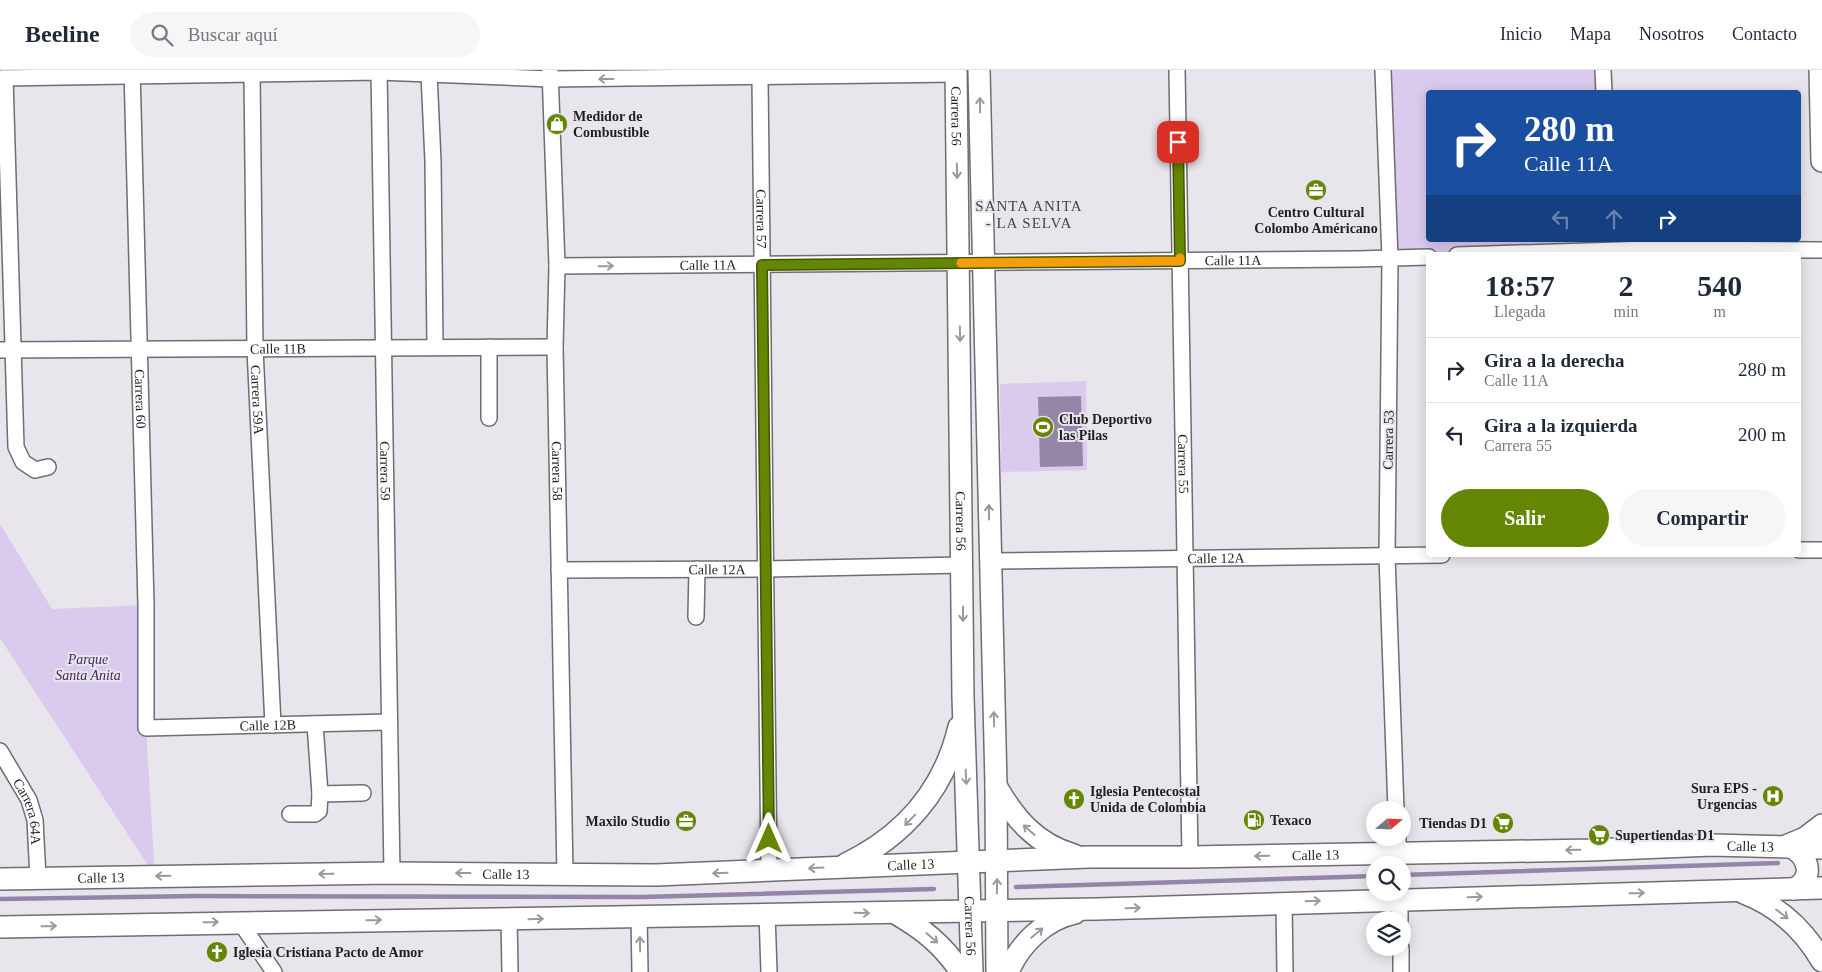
<!DOCTYPE html>
<html lang="es">
<head>
<meta charset="utf-8">
<style>
	:root { --surface:#fff; --page:#f6f6f7; --text:#1f2937; --muted:#747a83; --line:#e0e1e3; --accent:#648602 }
	body { margin:0; font-family:Georgia,serif; background:var(--page); color:var(--text); height:100vh; display:flex; flex-direction:column; font-size:19px; white-space:nowrap }
	* { box-sizing:border-box; margin:0 }
	p { font-size:16px; color:var(--muted) }
	.icon { flex:none; width:28px; height:28px; fill:none; stroke:currentColor; stroke-width:2; stroke-linecap:round; stroke-linejoin:round }
	.map { position:relative; flex:1; overflow:hidden }
	.details { position:absolute; left:1426px; top:182px; width:375px; height:305px; display:flex; flex-direction:column; background:var(--surface); border-radius:5px; box-shadow:0 2px 12px #0003 }
	.details>* { flex:none }
	.hud { position:absolute; left:1426px; top:20px; width:375px; height:152px; border-radius:5px; box-shadow:0 2px 12px #0003; background:#1a4fa0; color:#fff; overflow:hidden }
	.needle { width:32px; rotate:71deg }
	.fabs { position:absolute; left:1366px; top:731px; display:grid; gap:10px }
	.fabs a { display:grid; place-items:center; width:45px; height:45px; border-radius:50%; background:var(--surface); box-shadow:0 2px 12px #0003; font-size:25px }
	.pin { position:absolute; display:grid; place-items:center; width:42px; height:42px; color:#fff; margin:-21px; border-radius:10px; box-shadow:0 2px 8px #0006 }
	.me { position:absolute; width:55px; margin:-28px; rotate:0deg; stroke-linejoin:round; filter:drop-shadow(0 0 4px #0008) }
	.turn { display:flex; align-items:center; gap:18px; height:105px; padding:0 15px; font-size:22px }
	.turn .icon { width:65px; height:65px; stroke-width:2.5 }
	.turn b { display:block; font-size:35px; line-height:42px }
	.lanes { display:flex; align-items:center; height:48px; padding:0 15px; background:#0003; justify-content:center; gap:25px; direction:ltr }
	.lanes .off { opacity:.35 }
	.eta { display:flex; justify-content:space-evenly; align-items:center; height:85px; text-align:center }
	.eta b { font-size:30px; font-weight:700; line-height:35px }
	.action { display:flex; gap:10px; margin-top:auto; padding:10px 15px }
	.action a { flex:1; height:58px; border-radius:30px; background:var(--accent); color:#fff; font-size:20px; font-weight:700; line-height:58px; text-align:center }
	.action a+a { background:var(--page); color:var(--text) }
	ul { padding:0; list-style:none }
	li { display:flex; align-items:center; gap:15px; height:65px; padding:0 15px; border-top:1px solid var(--line) }
	li div { flex:1 }
	li b { display:block; font-size:19px }
	li em { font-style:normal }
	header { display:flex; align-items:center; gap:30px; box-sizing:border-box; height:70px; padding:0 25px; background:var(--surface); border-bottom:1px solid var(--line) }
	header strong { font-size:24px }
	nav { display:flex; gap:28px; margin-inline-start:auto; font-size:18px }
	.search { width:350px; height:45px; background:var(--page); display:flex; align-items:center; gap:12px; box-sizing:border-box; padding:0 18px; border-radius:28px; color:var(--muted); font-size:19px }
	.map>svg:first-child { display:block }
	.green { fill:#dacaed }
	.water { fill:#9585a9 }
	.lines { fill:none; stroke-linecap:round; stroke-linejoin:round }
	.stream { stroke:#9585a9; stroke-width:4.5 }
	.street-casing { stroke:#6f6c73; stroke-width:18 }
	.secondary-casing { stroke:#6f6c73; stroke-width:24 }
	.street { stroke:#fff; stroke-width:15 }
	.secondary { stroke:#fff; stroke-width:21 }
	.oneway { stroke:#9a9a9b }
	.route-casing { stroke:#415701; stroke-width:12 }
	.route { stroke:#648602; stroke-width:9 }
	.slow { stroke:#f59e0b; stroke-width:9 }
	.labels { text-anchor:middle; stroke-width:4; stroke-linejoin:round; paint-order:stroke }
	.poi-label { font-size:14px; font-weight:bold; fill:#1f1e21; stroke:#e8e5ec; text-anchor:start }
	.street-label { font-size:14px; fill:#1f1e21; stroke:#e8e5ec }
	.park-label { font-size:14px; font-style:italic; fill:#42295b; stroke:#e8e5ec }
	.neighbourhood-label { font-size:15px; letter-spacing:1px; fill:#464349; stroke:#e8e5ec }
</style>
</head>
<body>
<header>
<strong>Beeline</strong>
<div class="search"><svg class="icon" aria-label="search" viewBox="0 0 24 24"><circle cx="10" cy="10" r="6"/><path d="M15 15l6 6"/></svg>Buscar aquí</div>
<nav><a>Inicio</a><a>Mapa</a><a>Nosotros</a><a>Contacto</a></nav>
</header>
<div class="map">
<svg width="1822" height="902" viewBox="0 0 1822 902">
	<rect width="100%" height="100%" fill="#e8e5ec"/>
	<g class="green">
		<path d="M1383,0h220l1,22h-175v148h179v10l-179,5 -39,4z"/>
		<path d="M1086,311l1,89 -86,2 -1,-88z"/>
		<path d="M0,454l52,85 94,-4v123l9,148 -155,-238z"/>
	</g>
	<path class="water" d="M1081,326l2,70 -43,1 -2,-70z"/>
	<g class="lines">
		<g class="stream">
			<path d="M1402,805l376,-12"/>
			<path d="M1016,817l359,-11"/>
			<path d="M0,829l197,-3 447,1 290,-8"/>
		</g>
		<g class="street-casing">
			<g id="street">
				<path id="s1" d="M132,0l14,535v123l243,-6"/>
				<path id="s2" d="M379,0l13,803"/>
				<path id="s3" d="M550,0l7,196 -2,81 10,526"/>
				<path id="s4" d="M1177,0l13,787"/>
				<path d="M1383,0l7,189 -3,297 9,254"/>
				<path d="M1603,0l1,22"/>
				<path id="s5" d="M252,4l3,275 18,376"/>
				<path d="M429,4l4,87 2,186"/>
				<path d="M0,8l379,-6 171,7 406,-5"/>
				<path d="M5,8l11,369 7,15 12,8 13,-3"/>
				<path id="s6" d="M760,8l9,793"/>
				<path d="M1457,185l192,-6 173,1"/>
				<path id="s7" d="M557,196l800,-7 72,-2"/>
				<path id="s8" d="M0,280l555,-3"/>
				<path d="M489,348v-71"/>
				<path d="M1799,480h23"/>
				<path id="s9" d="M990,491l452,-6"/>
				<path id="s10" d="M559,500l207,-1 197,-4"/>
				<path d="M696,547l1,-48"/>
				<path d="M315,654l5,70 43,-1"/>
				<path id="s11" d="M0,681l29,49 6,20 3,58"/>
				<path d="M290,744h25l4,-3 1,-17"/>
				<path d="M1398,768v14"/>
				<path d="M1400,829v21"/>
				<path d="M1284,832l1,70"/>
				<path d="M767,843l2,59"/>
				<path d="M639,846l1,56"/>
				<path d="M509,849l1,53"/>
				<path d="M240,852l34,50"/>
				<path d="M1401,878v24"/>
			</g>
		</g>
		<g class="secondary-casing">
			<g id="secondary">
				<path id="s12" d="M956,0l7,627 9,275"/>
				<path d="M979,0l17,715 1,187"/>
				<path d="M1820,0l2,91"/>
				<path d="M996,716c19,33 40,58 78,69"/>
				<path d="M1788,775l17,-7 17,-13"/>
				<path d="M1791,777c18,9 24,32 3,42"/>
				<path d="M846,794c58,-28 98,-74 113,-137"/>
				<path id="s13" d="M0,809l392,-6 264,2 433,-18h101l400,-7 122,-5 110,3"/>
				<path d="M1744,823c34,13 60,37 78,68"/>
				<path d="M895,843c28,16 48,32 66,59"/>
				<path d="M0,857l1097,-18 725,-21"/>
				<path d="M1008,902c11,-27 37,-53 67,-59"/>
			</g>
		</g>
		<use href="#street" class="street"/>
		<use href="#secondary" class="secondary"/>
	</g>
	<defs><path id="oneway-shaft" d="M-6 0H5M1.5-3L5.5 0L1.5 3" fill="none" stroke-width="1.6" stroke-linecap="round" stroke-linejoin="round" transform="scale(1.25)"/></defs>
	<g class="oneway">
		<use href="#oneway-shaft" transform="translate(606 9) rotate(180)"/>
		<use href="#oneway-shaft" transform="translate(980 35) rotate(-91)"/>
		<use href="#oneway-shaft" transform="translate(957 101) rotate(89)"/>
		<use href="#oneway-shaft" transform="translate(606 196) rotate(-1)"/>
		<use href="#oneway-shaft" transform="translate(960 264) rotate(89)"/>
		<use href="#oneway-shaft" transform="translate(989 442) rotate(-91)"/>
		<use href="#oneway-shaft" transform="translate(963 544) rotate(90)"/>
		<use href="#oneway-shaft" transform="translate(994 649) rotate(-91)"/>
		<use href="#oneway-shaft" transform="translate(966 707) rotate(87)"/>
		<use href="#oneway-shaft" transform="translate(910 750) rotate(134)"/>
		<use href="#oneway-shaft" transform="translate(1029 760) rotate(-139)"/>
		<use href="#oneway-shaft" transform="translate(1573 780) rotate(179)"/>
		<use href="#oneway-shaft" transform="translate(1262 786) rotate(179)"/>
		<use href="#oneway-shaft" transform="translate(816 798) rotate(177)"/>
		<use href="#oneway-shaft" transform="translate(463 803) rotate(-180)"/>
		<use href="#oneway-shaft" transform="translate(720 803) rotate(178)"/>
		<use href="#oneway-shaft" transform="translate(326 804) rotate(179)"/>
		<use href="#oneway-shaft" transform="translate(163 806) rotate(179)"/>
		<use href="#oneway-shaft" transform="translate(997 816) rotate(-89)"/>
		<use href="#oneway-shaft" transform="translate(1637 823) rotate(-1)"/>
		<use href="#oneway-shaft" transform="translate(1475 827) rotate(-2)"/>
		<use href="#oneway-shaft" transform="translate(1313 831) rotate(-2)"/>
		<use href="#oneway-shaft" transform="translate(1133 838) rotate(-2)"/>
		<use href="#oneway-shaft" transform="translate(862 843) rotate(1)"/>
		<use href="#oneway-shaft" transform="translate(1782 844) rotate(37)"/>
		<use href="#oneway-shaft" transform="translate(536 849) rotate(-2)"/>
		<use href="#oneway-shaft" transform="translate(374 850) rotate(-1)"/>
		<use href="#oneway-shaft" transform="translate(211 852) rotate(-1)"/>
		<use href="#oneway-shaft" transform="translate(49 856) rotate(-1)"/>
		<use href="#oneway-shaft" transform="translate(1037 863) rotate(-40)"/>
		<use href="#oneway-shaft" transform="translate(932 868) rotate(41)"/>
		<use href="#oneway-shaft" transform="translate(640 874) rotate(-91)"/>
	</g>
	<g class="lines">
		<g class="route-casing">
			<path id="route" d="M769,769l-7,-574 418,-4 -2,-119"/>
		</g>
		<use href="#route" class="route"/>
		<path class="slow" d="M961,193l219,-2v-3"/>
	</g>
	<defs>
		<g id="shop-disc" transform="scale(1.125)"><circle r="9.5" fill="#648602" stroke="#e8e5ec"/><path d="M-5-2.5h2.3a2.7 3.5 0 0 1 5.4 0H5L5.5 6h-11ZM-1.5-2.5h3a1.5 2.3 0 0 0-3 0Z" fill="#fff"/></g>
		<g id="office-disc" transform="scale(1.125)"><circle r="9.5" fill="#648602" stroke="#e8e5ec"/><path d="M-6-3h4V-5.5h4V-3h4V5H-6ZM-1-4.5V-3h2v-1.5ZM-6 0V1H6V0Z" fill="#fff"/></g>
		<g id="stadium-disc" transform="scale(1.125)"><circle r="9.5" fill="#648602" stroke="#e8e5ec"/><path d="M0-5a6.5 5 0 1 0 0 10a6.5 5 0 1 0 0-10ZM-3.5-1.8h7v3.6h-7Z" fill="#fff"/></g>
		<g id="hospital-disc" transform="scale(1.125)"><circle r="9.5" fill="#648602" stroke="#e8e5ec"/><path d="M-5-5h3v3.5h4V-5h3V5h-3V1.5h-4V5h-3Z" fill="#fff"/></g>
		<g id="church-disc" transform="scale(1.125)"><circle r="9.5" fill="#648602" stroke="#e8e5ec"/><path d="M-1.2-6h2.4v3.5h3.3v2.4h-3.3V6h-2.4V-.1h-3.3v-2.4h3.3Z" fill="#fff"/></g>
		<g id="fuel-disc" transform="scale(1.125)"><circle r="9.5" fill="#648602" stroke="#e8e5ec"/><path d="M-5.5-6h7V0h2V4h1.3V-2.5L3-4.5l.8-.8L6-3V5H2.5V1h-1V6h-7ZM-4.2-4.7v3.2H.2V-4.7Z" fill="#fff"/></g>
		<g id="supermarket-disc" transform="scale(1.125)"><circle r="9.5" fill="#648602" stroke="#e8e5ec"/><path d="M-6-5.5h2.5l.6 2H6L4.5 2H-2.5L-4.4-4H-6ZM-1.5 3.2a1.3 1.3 0 1 0 .1 0ZM3 3.2a1.3 1.3 0 1 0 .1 0Z" fill="#fff"/></g>
	</defs>
	<g fill-rule="evenodd">
		<use href="#shop-disc" x="557" y="54"/>
		<use href="#office-disc" x="1316" y="120"/>
		<use href="#stadium-disc" x="1043" y="357"/>
		<use href="#hospital-disc" x="1773" y="726"/>
		<use href="#church-disc" x="1074" y="729"/>
		<use href="#fuel-disc" x="1254" y="750"/>
		<use href="#office-disc" x="686" y="751"/>
		<use href="#supermarket-disc" x="1503" y="753"/>
		<use href="#supermarket-disc" x="1599" y="765"/>
		<use href="#church-disc" x="217" y="882"/>
	</g>
	<g class="labels">
		<g class="poi-label">
			<text x="573" y="51">Medidor de<tspan x="573" dy="16">Combustible</tspan></text>
			<text x="1316" y="147" text-anchor="middle">Centro Cultural<tspan x="1316" dy="16">Colombo Américano</tspan></text>
			<text x="1059" y="354">Club Deportivo<tspan x="1059" dy="16">las Pilas</tspan></text>
			<text x="1757" y="723" text-anchor="end">Sura EPS -<tspan x="1757" dy="16">Urgencias</tspan></text>
			<text x="1090" y="726">Iglesia Pentecostal<tspan x="1090" dy="16">Unida de Colombia</tspan></text>
			<text x="1270" y="755">Texaco</text>
			<text x="670" y="756" text-anchor="end">Maxilo Studio</text>
			<text x="1487" y="758" text-anchor="end">Tiendas D1</text>
			<text x="1615" y="770">Supertiendas D1</text>
			<text x="233" y="887">Iglesia Cristiana Pacto de Amor</text>
		</g>
		<g class="street-label">
			<text dy="5" stroke="none"><textPath href="#s12" startOffset="46">Carrera 56</textPath></text>
			<text dy="5" stroke="none"><textPath href="#s6" startOffset="141">Carrera 57</textPath></text>
			<text dy="5" stroke="none"><textPath href="#s7" startOffset="676">Calle 11A</textPath></text>
			<text dy="5" stroke="none"><textPath href="#s7" startOffset="151">Calle 11A</textPath></text>
			<text dy="5" stroke="none"><textPath href="#s8" startOffset="278">Calle 11B</textPath></text>
			<text dy="5" stroke="none"><textPath href="#s1" startOffset="329">Carrera 60</textPath></text>
			<text dy="5" stroke="none"><textPath href="#s5" startOffset="326">Carrera 59A</textPath></text>
			<text transform="translate(1388 370) rotate(-89)" y="5">Carrera 53</text>
			<text dy="5" stroke="none"><textPath href="#s4" startOffset="394">Carrera 55</textPath></text>
			<text dy="5" stroke="none"><textPath href="#s2" startOffset="401">Carrera 59</textPath></text>
			<text dy="5" stroke="none"><textPath href="#s3" startOffset="401">Carrera 58</textPath></text>
			<text dy="5" stroke="none"><textPath href="#s12" startOffset="451">Carrera 56</textPath></text>
			<text dy="5" stroke="none"><textPath href="#s9" startOffset="226">Calle 12A</textPath></text>
			<text dy="5" stroke="none"><textPath href="#s10" startOffset="158">Calle 12A</textPath></text>
			<text dy="5" stroke="none"><textPath href="#s1" startOffset="780">Calle 12B</textPath></text>
			<text dy="5" stroke="none"><textPath href="#s11" startOffset="68">Carrera 64A</textPath></text>
			<text dy="5" stroke="none"><textPath href="#s13" startOffset="1751">Calle 13</textPath></text>
			<text dy="5" stroke="none"><textPath href="#s13" startOffset="1316">Calle 13</textPath></text>
			<text dy="5" stroke="none"><textPath href="#s13" startOffset="911">Calle 13</textPath></text>
			<text dy="5" stroke="none"><textPath href="#s13" startOffset="506">Calle 13</textPath></text>
			<text dy="5" stroke="none"><textPath href="#s13" startOffset="101">Calle 13</textPath></text>
			<text dy="5" stroke="none"><textPath href="#s12" startOffset="856">Carrera 56</textPath></text>
		</g>
		<g class="park-label">
			<text x="88" y="594">Parque<tspan x="88" dy="16">Santa Anita</tspan></text>
		</g>
		<g class="neighbourhood-label">
			<text x="1029" y="141">SANTA ANITA<tspan x="1029" dy="17">- LA SELVA</tspan></text>
		</g>
	</g>
</svg>
<div class="fabs">
<a><svg class="needle" viewBox="-14 -14 28 28"><path d="M0-13l5 13h-10z" fill="#e53935"/><path d="M0 13l5-13h-10z" fill="#747a83"/></svg></a>
<a><svg class="icon" aria-label="search" viewBox="0 0 24 24"><circle cx="10" cy="10" r="6"/><path d="M15 15l6 6"/></svg></a>
<a><svg class="icon" aria-label="layers" viewBox="0 0 24 24"><path d="M12 4l9 5-9 5-9-5zM3 14l9 5 9-5"/></svg></a>
</div>
<div class="pin" style="left:1178px;top:72px;background:#d93025"><svg class="icon" aria-label="arrive" viewBox="0 0 24 24"><path d="M6 21V4h12l-3 4 3 4H6"/></svg></div>
<svg class="me" style="left:769px;top:769px" viewBox="-20 -20 40 40"><path d="M0-17L14 15 0 8-14 15z" fill="#648602" stroke="#fff" stroke-width="4"/></svg>
<div class="hud">
<div class="turn"><svg class="icon" aria-label="right" viewBox="0 0 24 24"><path d="M7 20v-9h11M14 6l5 5-5 5"/></svg><div><b>280 m</b>Calle 11A</div></div>
<div class="lanes"><svg class="icon off" aria-label="left" viewBox="0 0 24 24"><path d="M17 20v-9H6M10 6l-5 5 5 5"/></svg><svg class="icon off" aria-label="ahead" viewBox="0 0 24 24"><path d="M12 20V5M6 11l6-6 6 6"/></svg><svg class="icon" aria-label="right" viewBox="0 0 24 24"><path d="M7 20v-9h11M14 6l5 5-5 5"/></svg></div>
</div>
<section class="details">
<div class="eta">
<div><b>18:57</b><p>Llegada</p></div>
<div><b>2</b><p>min</p></div>
<div><b>540</b><p>m</p></div>
</div>
<ul>
<li><svg class="icon" aria-label="right" viewBox="0 0 24 24"><path d="M7 20v-9h11M14 6l5 5-5 5"/></svg><div><b>Gira a la derecha</b><p>Calle 11A</p></div><em>280 m</em></li>
<li><svg class="icon" aria-label="left" viewBox="0 0 24 24"><path d="M17 20v-9H6M10 6l-5 5 5 5"/></svg><div><b>Gira a la izquierda</b><p>Carrera 55</p></div><em>200 m</em></li>
</ul>
<div class="action"><a>Salir</a><a>Compartir</a></div>
</section>
</div>
</body>
</html>
